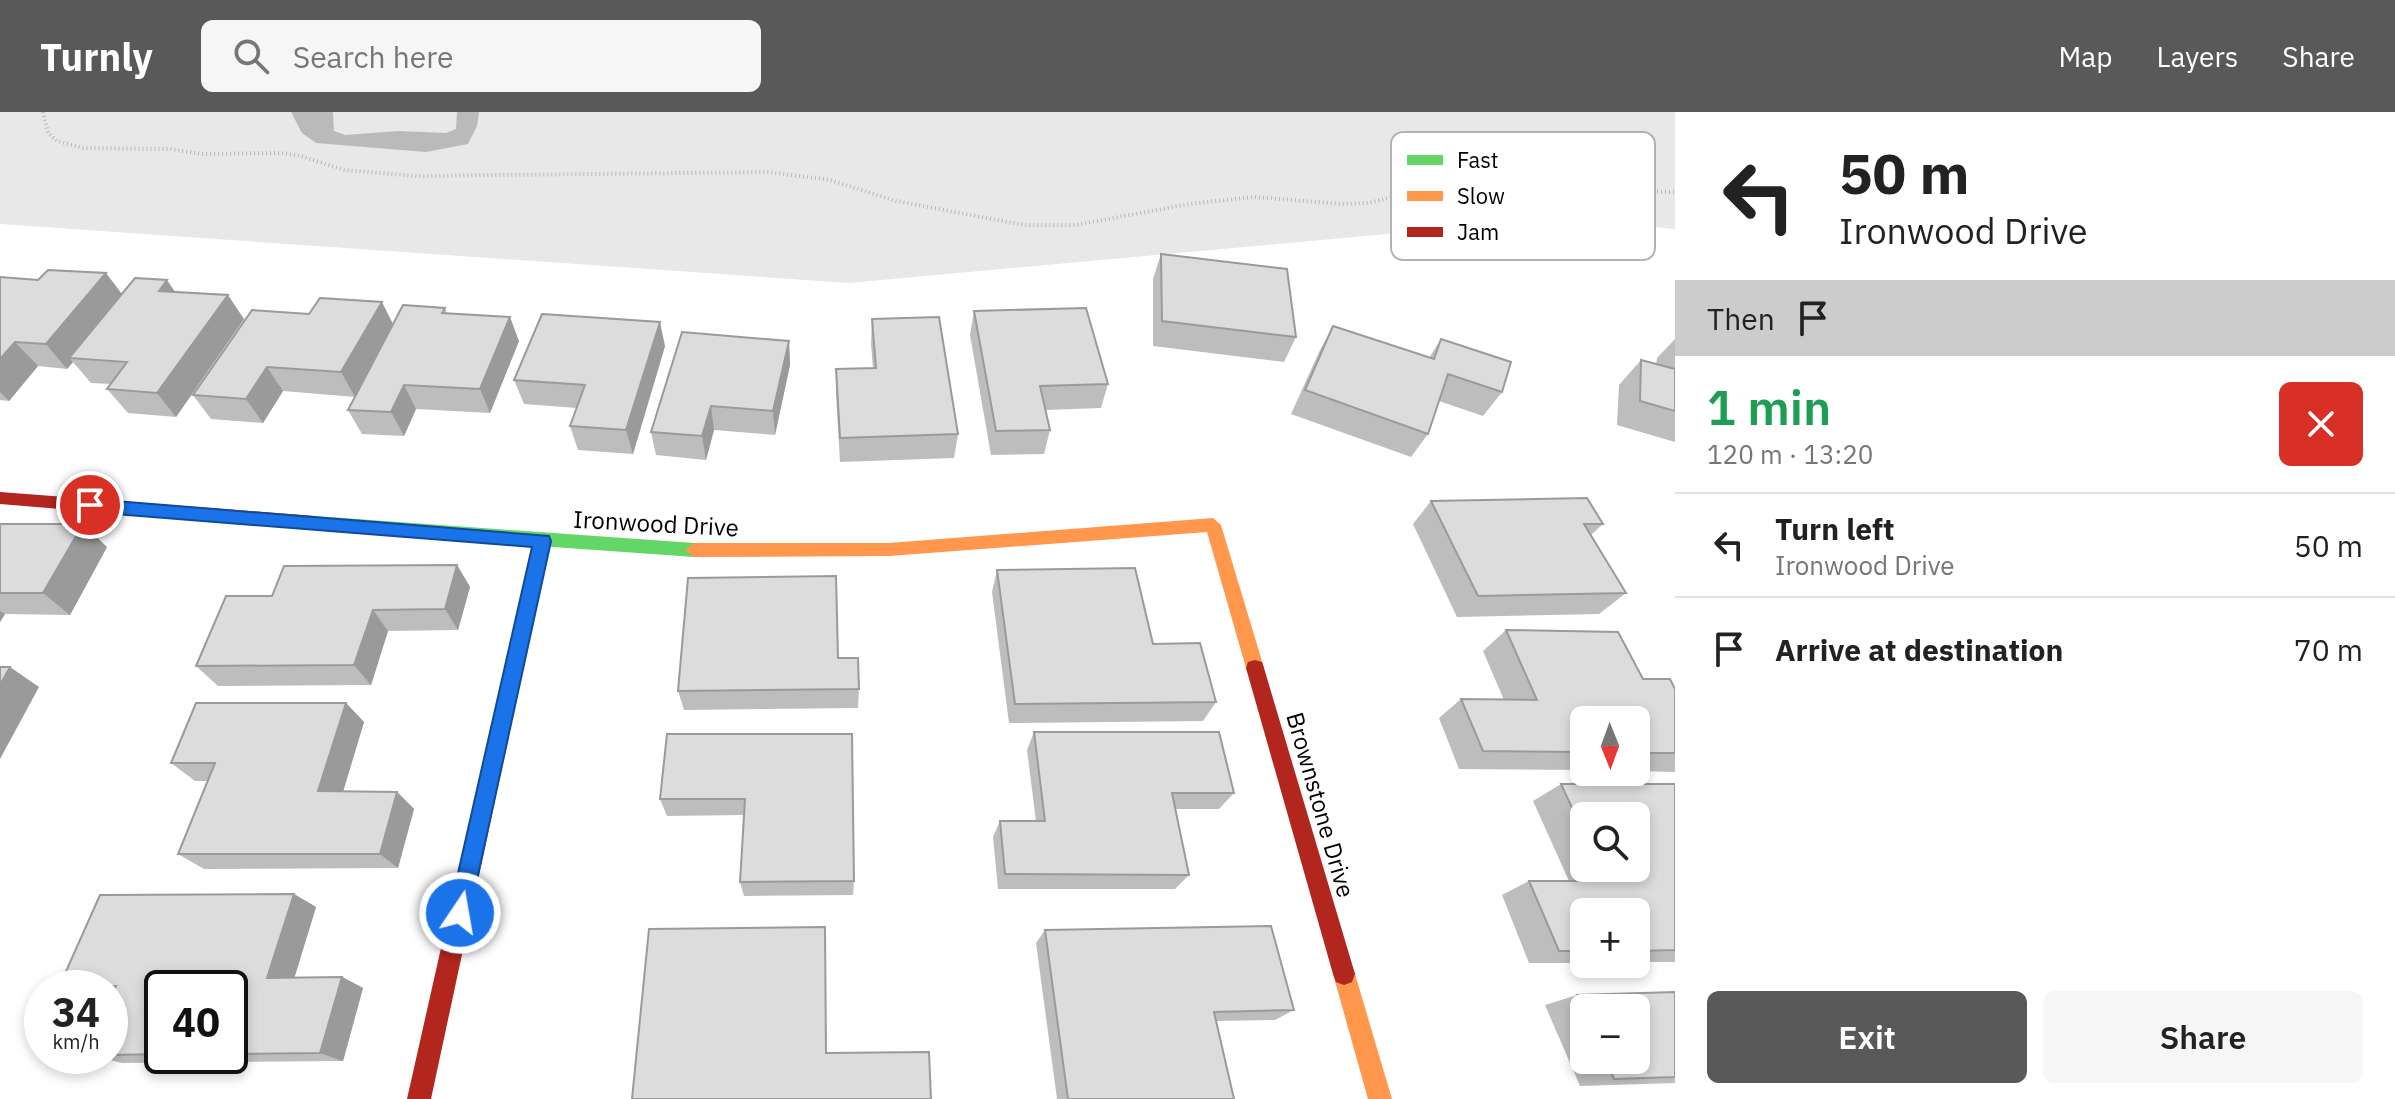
<!DOCTYPE html>
<html lang="en">
<head>
<meta charset="utf-8">
<style>
	:root { --surface:#fff; --page:#f6f6f6; --text:#222; --muted:#767676; --line:#e0e0e0; --accent:#595959 }
	body { margin:0; font-family:"IBM Plex Sans",sans-serif; background:var(--page); color:var(--text); height:100vh; display:flex; flex-direction:column; font-size:30px; white-space:nowrap }
	* { box-sizing:border-box; margin:0 }
	p { font-size:26px; color:var(--muted) }
	.icon { flex:none; width:44px; height:44px; fill:none; stroke:currentColor; stroke-width:2; stroke-linecap:round; stroke-linejoin:round }
	.map { position:relative; flex:1; overflow:hidden }
	.sheet { display:flex; flex-direction:column; background:var(--surface); width:720px }
	.sheet>* { flex:none }
	.top-card { background:#fff; color:var(--text); overflow:hidden }
	.needle { width:52px; rotate:179deg }
	.fabs { position:absolute; left:1570px; top:594px; display:grid; gap:16px }
	.fabs a { display:grid; place-items:center; width:80px; height:80px; border-radius:12px; background:var(--surface); box-shadow:0 4px 12px #0003; font-size:40px }
	.speed { position:absolute; left:24px; top:858px; display:flex; gap:16px; font-size:40px; font-weight:700; text-align:center }
	.speed>* { display:grid; place-content:center; width:104px; height:104px; border-radius:50%; background:var(--surface); box-shadow:0 4px 12px #0003; line-height:1 }
	.speed small { font-size:20px; font-weight:400 }
	.speed .limit { border:4px solid #111; border-radius:12px; background:#fff; color:#111 }
	.pin { position:absolute; display:grid; place-items:center; width:68px; height:68px; color:#fff; margin:-34px; border:4px solid #fff; border-radius:50%; box-shadow:0 2px 8px #0007 }
	.me { position:absolute; width:88px; margin:-44px; rotate:12deg; stroke-linejoin:round; filter:drop-shadow(0 0 6px #0008) }
	.turn { display:flex; align-items:center; gap:28px; height:168px; padding:0 32px; font-size:36px }
	.turn .icon { width:104px; height:104px; stroke-width:2.5 }
	.turn b { display:block; font-size:56px; line-height:68px }
	.then { display:flex; align-items:center; height:76px; padding:0 32px; background:#0003; gap:16px; font-size:30px }
	.round { display:grid; place-items:center; flex:none; width:84px; height:84px; border-radius:12px; background:var(--page) }
	.head { display:flex; align-items:center; justify-content:space-between; height:136px; padding:0 32px }
	h1 { font-size:48px; font-weight:600; line-height:60px; color:#1e9e55 }
	.button { display:flex; gap:16px; margin-top:auto; padding:16px 32px }
	.button a { flex:1; height:92px; border-radius:12px; background:var(--accent); color:#fff; font-size:32px; font-weight:600; line-height:92px; text-align:center }
	.button a+a { background:var(--page); color:var(--text) }
	ul { padding:0; list-style:none }
	li { display:flex; align-items:center; gap:24px; height:104px; padding:0 32px; border-top:2px solid var(--line) }
	li div { flex:1 }
	li b { display:block; font-size:30px }
	li em { font-style:normal }
	header { display:flex; align-items:center; gap:48px; box-sizing:border-box; height:112px; padding:0 40px; background:var(--accent); color:#fff }
	header strong { font-size:38px }
	nav { display:flex; gap:44px; margin-inline-start:auto; font-size:28px }
	.search { width:560px; height:72px; background:var(--page); display:flex; align-items:center; gap:20px; box-sizing:border-box; padding:0 28px; border-radius:12px; color:var(--muted); font-size:30px }
	main { display:flex; flex:1; min-height:0 }
	.map>svg:first-child { display:block }
	.green { fill:#e8e8e8 }
	.water { fill:#bababa }
	.lines { fill:none; stroke-linecap:round; stroke-linejoin:round }
	.path { stroke:#b8b8b8; stroke-width:4; stroke-dasharray:1 3; stroke-linecap:butt }
	.fast { fill:#63d668; fill-rule:evenodd }
	.slow { fill:#ff974d; fill-rule:evenodd }
	.jam { fill:#b3261e; fill-rule:evenodd }
	.wall { fill:#bdbdbd; fill-rule:evenodd }
	.shaded-wall { fill:#9a9a9a }
	.building { fill:#dcdcdc; stroke:#9a9a9a; stroke-width:2 }
	.route { fill:#1a73e8; stroke:#114b97; stroke-width:2 }
	.labels { text-anchor:middle; stroke-width:6; stroke-linejoin:round; paint-order:stroke }
	.street-label { font-size:24px; fill:#000; stroke:#fff }
	.key { fill:#fff; stroke:#b2b2b2; stroke-width:2 }
	.key-label { font-size:22px; fill:#000 }
</style>
</head>
<body>
<header>
<strong>Turnly</strong>
<div class="search"><svg class="icon" aria-label="search" viewBox="0 0 24 24"><circle cx="10" cy="10" r="6"/><path d="M15 15l6 6"/></svg>Search here</div>
<nav><a>Map</a><a>Layers</a><a>Share</a></nav>
</header>
<main>
<div class="map">
<svg width="1675" height="987" viewBox="0 0 1675 987">
	<rect width="100%" height="100%" fill="#fff"/>
	<path class="green" d="M0,0h1675v117l-112,-11 -714,65 -849,-59z"/>
	<path class="water" d="M291,0h42l1,19 11,4 54,-4 47,2 10,-4 1,-17h22l-2,14 -9,18 -42,8 -110,-9 -14,-10z"/>
	<g class="lines">
		<path class="path" d="M43,0l5,21 9,8 26,7 88,1 31,5 78,-1 21,3 43,14 73,6 353,-4 60,8 66,21 128,24h52l113,-21 65,-7 87,7 28,-1 42,-11 52,-5 212,5"/>
		<path class="fast" d="M315,404l379,27 9,7 -9,7 -379,-27 -8,-7z"/>
		<g class="slow">
			<path d="M1213,406l8,7 43,143 -2,6 -7,2 -7,-2 -2,-6 -39,-136 -318,24 -195,1 -9,-7 9,-7h195z"/>
			<path d="M542,422l9,7 -40,185 -3,6 -7,3 -7,-3 -3,-6 42,-185z"/>
			<path d="M1344,851l8,3 3,8 37,125h-24l-35,-125 3,-8z"/>
		</g>
		<g class="jam">
			<path d="M0,380l315,24 8,7 -8,7 -315,-26z"/>
			<path d="M1255,548l7,2 2,6 91,306 -3,8 -8,3 -8,-3 -3,-8 -87,-306 2,-6z"/>
			<path d="M501,605l7,3 3,6 -80,373h-24l84,-373 3,-6z"/>
		</g>
	</g>
	<g class="wall">
		<path d="M1161,142l135,83 -12,25 -131,-16v-67z"/>
		<path d="M0,165l38,3 84,14 53,-2 69,27 -68,98 -48,-4 -21,-24 4,-5 -20,-1 -18,-21 -6,7 -29,-3 -29,35 -9,-1z"/>
		<path d="M445,196l2,5 72,28 -29,72 -74,-4 -12,27 -42,-2 -14,-24 7,-13 -72,-6 -20,32 -52,-4 -18,-24 116,-81 84,10z"/>
		<path d="M974,199l134,73 -7,24 -55,2 4,20 -6,24 -53,1 -21,-120z"/>
		<path d="M872,207l86,115 -4,24 -114,4 -4,-69v-24l37,-1 -2,-24z"/>
		<path d="M1333,214l96,32 12,-19 61,53 -19,24 -44,-15 -11,33 -17,23 -120,-43 29,-64z"/>
		<path d="M1675,227v103l-58,-17 2,-40 22,-25 15,4 1,-6z"/>
		<path d="M789,229l1,24 -15,70 -61,-5 -8,30 -50,-5 -5,-23z"/>
		<path d="M665,234l-32,108 -55,-4 -8,-24 7,-18 -53,-4 -10,-24z"/>
		<path d="M1431,389l172,23 -12,11 35,58 -27,21 -142,3 -44,-93z"/>
		<path d="M0,412l107,23 -37,68 -65,-1 -5,8z"/>
		<path d="M457,453l13,22 -12,43 -70,1 -17,54 -153,1 -22,-20 76,-70z"/>
		<path d="M997,458l156,74 63,58 -13,19 -194,2 -17,-131z"/>
		<path d="M1506,518l169,59v83l-39,-1v-51h-52v50l-125,-1 -20,-51 22,-19 43,1 -21,-49z"/>
		<path d="M838,546l21,31 -1,19 -174,2 -6,-19z"/>
		<path d="M346,591l18,19 -21,70h54l17,17 -16,59 -194,1 -26,-15 30,-73h-13l-24,-18z"/>
		<path d="M1034,620l200,61 -15,16h-44l14,66 -14,14h-177l-5,-52 7,-16h36l-9,-71z"/>
		<path d="M667,622l187,147 -1,14 -109,1 -4,-14 4,-67 -77,1 -7,-17z"/>
		<path d="M1561,672h114v178h-39v-50h-52v51h-55l-27,-68 27,-14h40l-36,-80zM1584,704l52,52h-52z"/>
		<path d="M294,782l22,13 -22,71 48,-1 21,11 -20,73 -221,2 -28,-7h16v-55l2,-3h-2v-10h-49zM162,876h68v68h-68z"/>
		<path d="M1045,818l249,80 -19,10 -59,1 18,78h-177l-21,-156z"/>
		<path d="M1675,880v91l-95,3 -35,-81 32,-10zM1584,896l52,52h-52z"/>
	</g>
	<g class="shaded-wall">
		<path d="M106,161l19,25 -56,60 4,4 -6,7 -21,-25z"/>
		<path d="M167,168l17,25 -25,-14z"/>
		<path d="M228,183l16,24 -68,98 -19,-24z"/>
		<path d="M382,190l12,24 -39,71 -14,-25z"/>
		<path d="M510,205l9,24 -29,72 -10,-24z"/>
		<path d="M660,210l5,24 -32,108 -7,-24z"/>
		<path d="M789,229l1,24 -15,70 -2,-24z"/>
		<path d="M15,230l23,24 -29,35 -9,-9v-33z"/>
		<path d="M267,255l16,24 -20,32 -17,-24z"/>
		<path d="M404,273l12,24 -12,27 -13,-24z"/>
		<path d="M711,294l3,24 -8,30 -4,-24z"/>
		<path d="M83,412l24,23 -37,68 -27,-22z"/>
		<path d="M457,453l13,22 -12,43 -13,-21z"/>
		<path d="M373,498l15,21 -17,54 -17,-20z"/>
		<path d="M0,499l5,3 -5,8z"/>
		<path d="M10,555l29,20 -39,72v-74z"/>
		<path d="M346,591l18,19 -26,86 -20,-17z"/>
		<path d="M397,680l17,17 -16,59 -18,-14z"/>
		<path d="M294,782l22,13 -25,82 -24,-11z"/>
		<path d="M342,865l21,11 -20,73 -23,-8z"/>
	</g>
	<g class="building">
		<path d="M1161,142l126,15 9,68 -134,-16z"/>
		<path d="M48,158l58,3 -60,71 -31,-2 -15,17v-82l38,3z"/>
		<path d="M135,166l32,2 -8,11 69,4 -71,98 -50,-4 20,-27 -58,-4z"/>
		<path d="M320,186l62,4 -41,70 -74,-5 -21,32 -53,-4 59,-85 57,4z"/>
		<path d="M403,193l42,3 -3,5 68,4 -30,72 -76,-4 -13,27 -43,-2z"/>
		<path d="M1086,196l22,76 -68,2 10,44 -54,1 -22,-120z"/>
		<path d="M542,202l118,8 -34,108 -56,-4 15,-41 -71,-5z"/>
		<path d="M939,205l19,117 -118,4 -4,-69 40,-1 -4,-49z"/>
		<path d="M1333,214l101,33 7,-20 70,23 -9,30 -54,-18 -20,60 -123,-44z"/>
		<path d="M682,220l107,9 -16,70 -62,-5 -9,30 -51,-4z"/>
		<path d="M1641,248l34,9v42l-35,-10z"/>
		<path d="M1587,386l16,26h-19l42,69 -148,3 -47,-95z"/>
		<path d="M0,412h83l-40,69h-43z"/>
		<path d="M457,453l-12,44 -72,1 -19,55 -158,1 30,-70h46l12,-30z"/>
		<path d="M1135,456l18,76 47,-1 16,59 -201,2 -18,-134z"/>
		<path d="M836,464l2,82h20l1,31 -181,2 10,-113z"/>
		<path d="M1506,518l112,2 25,47h27l5,10v64h-39v-33h-52v32l-101,-1 -22,-52 76,1z"/>
		<path d="M0,555h10l-10,18z"/>
		<path d="M196,591h150l-28,88 79,1 -17,62h-202l37,-91h-44z"/>
		<path d="M1034,620h185l15,61h-62l17,82 -184,-1 -5,-53h45z"/>
		<path d="M667,622h185l2,147 -114,1 5,-83h-85z"/>
		<path d="M1561,672h114v166l-39,1v-39h-52v39h-25l-30,-70h77l-6,-13h36v-52h-52v18z"/>
		<path d="M294,782l-27,84 75,-1 -22,76 -90,1v-66h-68v66l-52,1v-54l6,-15 -57,1 41,-92z"/>
		<path d="M1271,814l23,84 -80,2 20,87h-166l-23,-169z"/>
		<path d="M825,815l1,126 103,-1 2,47h-299l17,-170z"/>
		<path d="M1675,880v85l-61,2 -8,-19h30v-52h-52v3l-7,-16z"/>
	</g>
	<path class="route" d="M90,387l459,37 2,5 -83,380 -8,3 -8,-3 -3,-8 83,-366 -442,-35 -8,-7z"/>
	<g class="labels">
		<g class="street-label">
			<text transform="translate(656 412) rotate(3)" y="8">Ironwood Drive</text>
			<text transform="translate(1320 693) rotate(74)" y="8">Brownstone Drive</text>
		</g>
	</g>
	<rect x="1391" y="20" width="264" height="128" rx="12" class="key"/>
	<rect x="1407" y="43" width="36" height="10" fill="#63d668"/>
	<rect x="1407" y="79" width="36" height="10" fill="#ff974d"/>
	<rect x="1407" y="115" width="36" height="10" fill="#b3261e"/>
	<g class="key-label">
		<text x="1457" y="56">Fast</text>
		<text x="1457" y="92">Slow</text>
		<text x="1457" y="128">Jam</text>
	</g>
</svg>
<div class="fabs">
<a><svg class="needle" viewBox="-14 -14 28 28"><path d="M0-13l5 13h-10z" fill="#e53935"/><path d="M0 13l5-13h-10z" fill="#767676"/></svg></a>
<a><svg class="icon" aria-label="search" viewBox="0 0 24 24"><circle cx="10" cy="10" r="6"/><path d="M15 15l6 6"/></svg></a>
<a>+</a>
<a>−</a>
</div>
<div class="speed"><div>34<small>km/h</small></div><div class="limit">40</div></div>
<div class="pin" style="left:90px;top:393px;background:#d93025"><svg class="icon" aria-label="arrive" viewBox="0 0 24 24"><path d="M6 21V4h12l-3 4 3 4H6"/></svg></div>
<svg class="me" style="left:460px;top:801px" viewBox="-20 -20 40 40"><circle r="17" fill="#1a73e8" stroke="#fff" stroke-width="3"/><path d="M0-11L8 9 0 5-8 9z" fill="#fff"/></svg>
</div>
<section class="sheet">
<div class="top-card">
<div class="turn"><svg class="icon" aria-label="left" viewBox="0 0 24 24"><path d="M17 20v-9H6M10 6l-5 5 5 5"/></svg><div><b>50 m</b>Ironwood Drive</div></div>
<div class="then">Then<svg class="icon" aria-label="arrive" viewBox="0 0 24 24"><path d="M6 21V4h12l-3 4 3 4H6"/></svg></div>
</div>
<div class="head"><div><h1>1 min</h1><p>120 m · 13:20</p></div><a class="round" style="background:#d93025;color:#fff"><svg class="icon" aria-label="close" viewBox="0 0 24 24"><path d="M6 6l12 12M18 6L6 18"/></svg></a></div>
<ul>
<li><svg class="icon" aria-label="left" viewBox="0 0 24 24"><path d="M17 20v-9H6M10 6l-5 5 5 5"/></svg><div><b>Turn left</b><p>Ironwood Drive</p></div><em>50 m</em></li>
<li><svg class="icon" aria-label="arrive" viewBox="0 0 24 24"><path d="M6 21V4h12l-3 4 3 4H6"/></svg><div><b>Arrive at destination</b></div><em>70 m</em></li>
</ul>
<div class="button"><a>Exit</a><a>Share</a></div>
</section>
</main>
</body>
</html>
